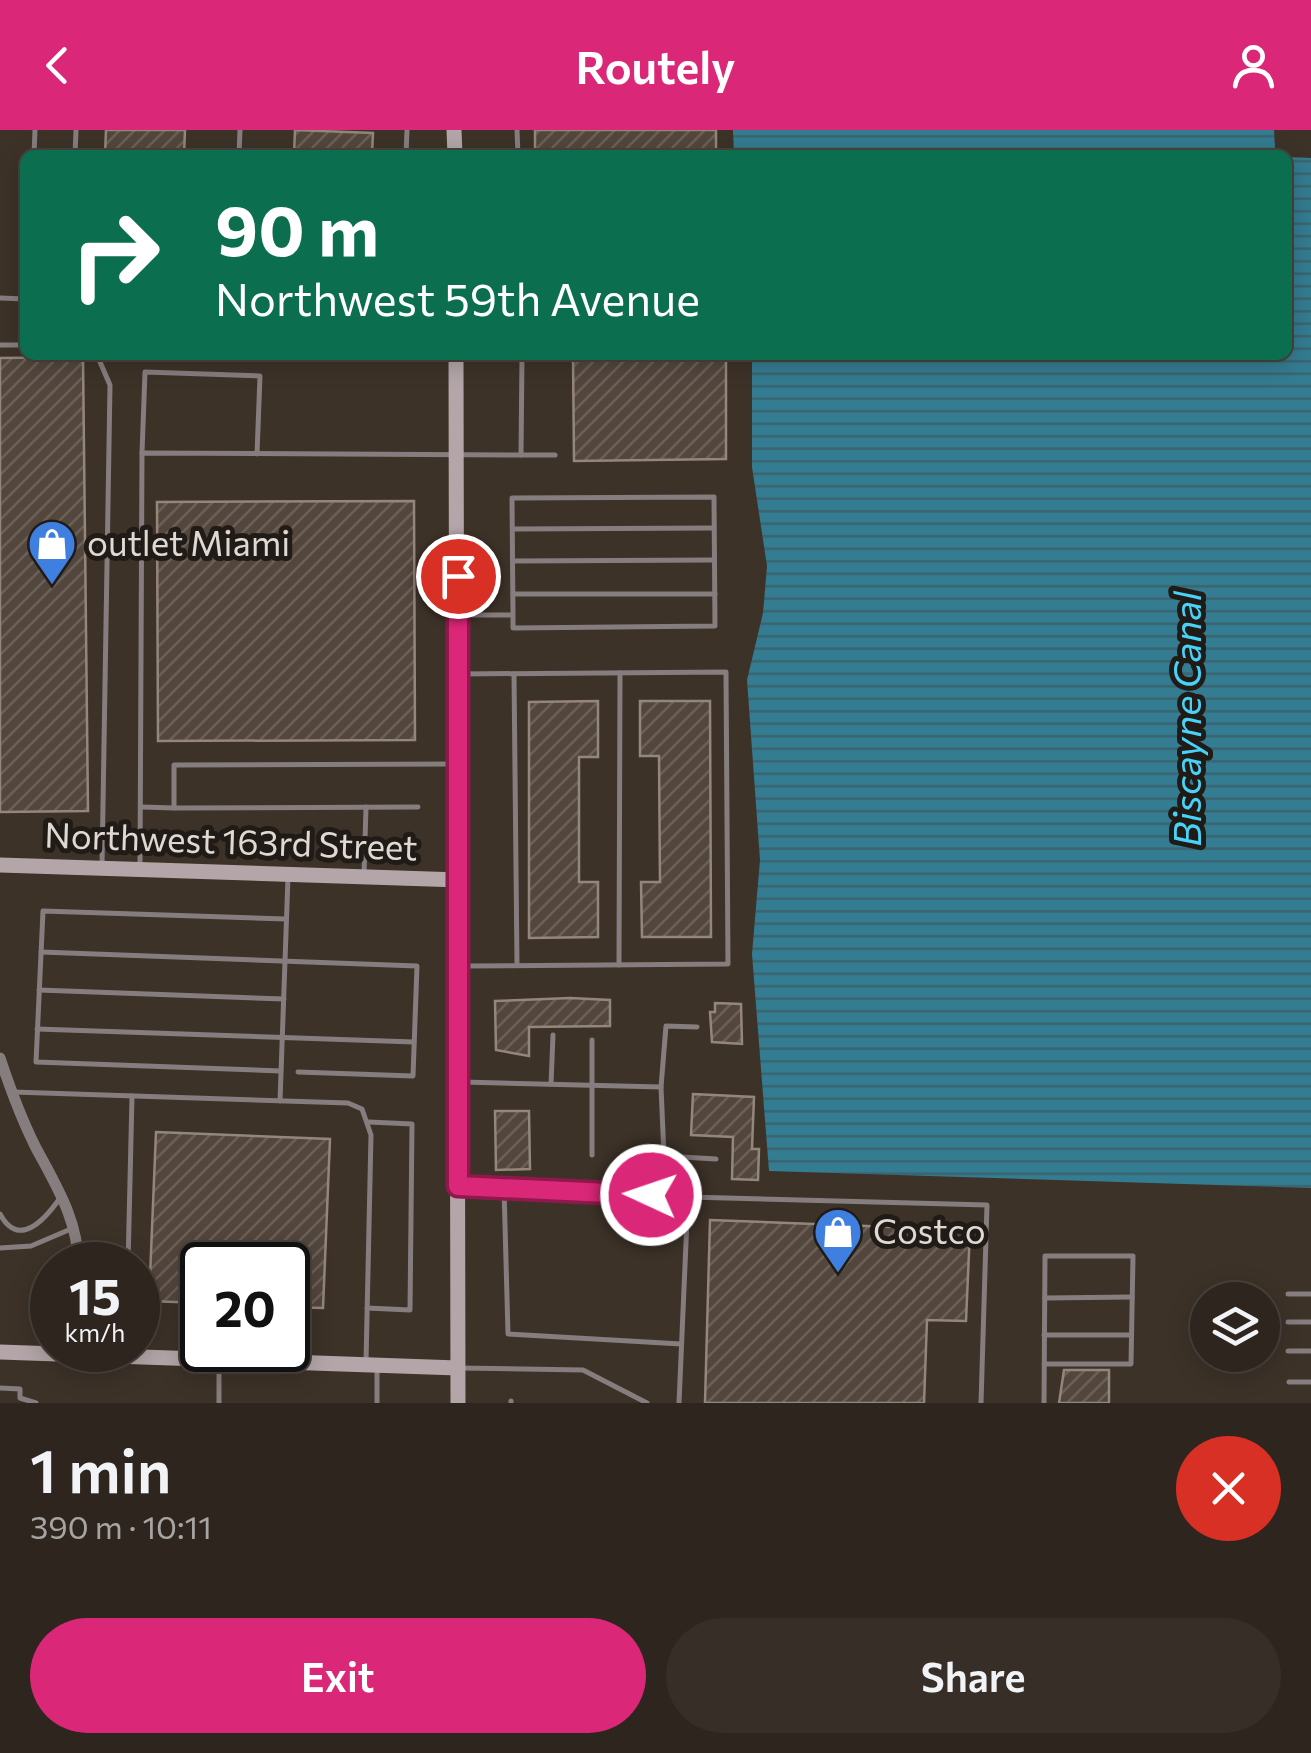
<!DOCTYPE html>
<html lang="en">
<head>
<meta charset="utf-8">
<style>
	:root { --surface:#2e261e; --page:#362e27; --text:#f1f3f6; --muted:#a7a5a4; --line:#49433c; --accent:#db2777 }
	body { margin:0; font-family:Commissioner,sans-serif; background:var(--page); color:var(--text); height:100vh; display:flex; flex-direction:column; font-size:38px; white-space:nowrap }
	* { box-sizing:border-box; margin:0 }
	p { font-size:32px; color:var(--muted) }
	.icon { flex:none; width:55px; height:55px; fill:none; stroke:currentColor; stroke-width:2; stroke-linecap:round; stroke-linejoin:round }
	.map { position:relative; height:1273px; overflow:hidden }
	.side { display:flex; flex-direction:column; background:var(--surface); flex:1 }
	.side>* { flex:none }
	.top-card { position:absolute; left:20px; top:20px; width:1272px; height:210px; border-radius:15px; box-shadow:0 5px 25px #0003,0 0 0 2px var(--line); background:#0b6e4f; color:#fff; overflow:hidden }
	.buttons { position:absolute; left:1190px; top:1152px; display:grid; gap:20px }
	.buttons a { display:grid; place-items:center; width:90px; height:90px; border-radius:50%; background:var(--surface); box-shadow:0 5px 25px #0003,0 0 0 2px var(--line); font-size:50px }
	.speed { position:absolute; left:30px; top:1112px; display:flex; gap:20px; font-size:50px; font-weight:700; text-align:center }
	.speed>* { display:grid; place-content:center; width:130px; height:130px; border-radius:50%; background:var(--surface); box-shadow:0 5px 25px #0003,0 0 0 2px var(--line); line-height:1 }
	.speed small { font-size:25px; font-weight:400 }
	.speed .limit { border:5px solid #111; border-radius:15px; background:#fff; color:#111 }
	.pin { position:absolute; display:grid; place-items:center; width:85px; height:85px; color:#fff; margin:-42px; border:5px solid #fff; border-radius:50%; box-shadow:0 2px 10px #0007 }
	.me { position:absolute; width:110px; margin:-55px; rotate:273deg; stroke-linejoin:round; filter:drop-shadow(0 0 8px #0008) }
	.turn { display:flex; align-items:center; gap:35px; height:210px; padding:0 30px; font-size:45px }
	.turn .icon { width:130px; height:130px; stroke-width:2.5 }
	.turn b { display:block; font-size:70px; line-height:85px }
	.round { display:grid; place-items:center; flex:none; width:105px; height:105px; border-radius:52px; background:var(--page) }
	.overview { display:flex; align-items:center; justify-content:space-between; height:170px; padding:0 30px }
	h1 { font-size:60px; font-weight:600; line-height:75px }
	.primary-button { display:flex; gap:20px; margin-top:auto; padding:20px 30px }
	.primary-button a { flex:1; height:115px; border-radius:60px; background:var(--accent); color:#fff; font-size:40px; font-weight:600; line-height:115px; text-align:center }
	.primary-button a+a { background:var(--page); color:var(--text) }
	header { display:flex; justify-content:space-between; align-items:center; height:130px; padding:0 30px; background:var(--accent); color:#fff; font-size:45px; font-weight:600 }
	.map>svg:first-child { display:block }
	.water { fill:url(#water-rules) }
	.building { fill:url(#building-hatch); stroke:#95867c; stroke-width:2.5 }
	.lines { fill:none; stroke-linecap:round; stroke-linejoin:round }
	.lane { stroke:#867d7e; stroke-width:5 }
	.street { stroke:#867d7e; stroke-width:11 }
	.secondary { stroke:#b4a6a8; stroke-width:15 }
	.route-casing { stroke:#8e194d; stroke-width:25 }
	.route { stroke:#db2777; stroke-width:18 }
	.labels { text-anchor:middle; stroke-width:10; stroke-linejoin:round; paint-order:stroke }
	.poi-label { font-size:35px; fill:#e0d9d3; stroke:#201b16; text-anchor:start }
	.street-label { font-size:35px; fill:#e0d9d3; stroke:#201b16 }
	.water-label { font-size:38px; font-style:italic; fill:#47d3f8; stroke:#201b16 }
</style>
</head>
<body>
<header><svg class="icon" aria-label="back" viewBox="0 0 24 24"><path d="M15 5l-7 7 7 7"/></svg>Routely<svg class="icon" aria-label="person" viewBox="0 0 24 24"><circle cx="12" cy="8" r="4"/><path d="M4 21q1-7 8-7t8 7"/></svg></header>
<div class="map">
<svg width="1311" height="1273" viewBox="0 0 1311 1273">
	<defs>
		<pattern id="water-rules" width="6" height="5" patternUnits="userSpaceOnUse" patternTransform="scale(2.5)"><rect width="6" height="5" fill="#347c91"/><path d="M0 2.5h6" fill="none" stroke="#3a6470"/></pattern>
		<pattern id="building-hatch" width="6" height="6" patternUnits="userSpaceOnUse" patternTransform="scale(2.5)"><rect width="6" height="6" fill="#53463d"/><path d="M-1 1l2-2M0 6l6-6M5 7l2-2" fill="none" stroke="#6b6058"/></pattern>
	</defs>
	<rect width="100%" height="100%" fill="#3d3228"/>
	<g class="water">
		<path d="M733,0h541l1,18 6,7h-547z"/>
		<path d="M1288,27l23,1v1030l-542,-17 -17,-217 8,-94 -13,-180 16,-67 4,-47 -15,-99v-112h536z"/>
	</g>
	<g class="building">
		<path d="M106,0h79l-1,25h-79z"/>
		<path d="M295,0l78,3 -1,22h-78z"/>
		<rect x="535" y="0" width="181" height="25"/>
		<path d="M573,225h153v104l-152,2z"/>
		<path d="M83,227l5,454 -88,1v-454z"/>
		<path d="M414,371l1,239 -257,1 -1,-239z"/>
		<path d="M598,571v56h-19v125h19v55l-69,1v-236z"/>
		<path d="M640,571h70l1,236h-69l-1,-55h19l-1,-126h-19z"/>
		<path d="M570,868l40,2v26l-81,1v29l-33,-6 -1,-49z"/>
		<path d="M715,873l26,1 1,40 -30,-2 -2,-30h5z"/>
		<path d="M693,964l61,3 -2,52h7l-1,31 -26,-1 1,-42 -42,-2z"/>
		<path d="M495,981h34l1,58 -34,1z"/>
		<path d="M156,1002l174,7 -7,169 -35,-1v-42h-86v38l-53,-2z"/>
		<path d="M710,1090l260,10 -4,91 -39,-1 -3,83h-219z"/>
		<path d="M1064,1240h45v33h-50z"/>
	</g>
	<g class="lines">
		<g class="lane">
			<path d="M517,0l1,25"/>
			<path d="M34,25l1,-25"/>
			<path d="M75,25l1,-25"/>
			<path d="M239,25l1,-25"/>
			<path d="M406,25l1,-25"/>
			<path d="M0,168l25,1"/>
			<path d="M0,215h25"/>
			<path d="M97,225l13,30 -8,480"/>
			<path d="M460,229l62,-1"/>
			<path d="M142,323l3,-81 115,4 -3,78"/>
			<path d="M521,325h34"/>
			<path d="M513,399l201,-1"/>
			<path d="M513,431l201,-1"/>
			<path d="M513,464h202"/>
			<path d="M461,485h52l-1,-117 202,-1 1,129 -202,2v-13"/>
			<path d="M460,544l266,-2 2,292 -266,2"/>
			<path d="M514,544l3,291"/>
			<path d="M142,677l32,1"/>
			<path d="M418,677l-244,1v-43l282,-1"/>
			<path d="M140,736l2,-413 379,2 1,-100"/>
			<path d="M364,744l2,-67"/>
			<path d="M41,822l376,14 -4,110 -115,-4"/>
			<path d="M619,835l1,-292"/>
			<path d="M39,860l245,9"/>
			<path d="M37,899l377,13"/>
			<path d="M281,941l-245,-9 7,-151 243,8"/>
			<path d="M462,952l199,5 3,69 52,3"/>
			<path d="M551,954l2,-49"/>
			<path d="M661,957l5,-61 31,1"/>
			<path d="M13,962l335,11 14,6 9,26 -5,227"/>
			<path d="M280,971l8,-224"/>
			<path d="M592,1025v-115"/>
			<path d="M462,1057l226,10 -9,206"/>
			<path d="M504,1058l4,146 173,10"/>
			<path d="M688,1067l299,8 -6,198"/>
			<path d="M0,1084c19,36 46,4 60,-16"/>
			<path d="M0,1118l31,-2 40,-17"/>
			<path d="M128,1135l4,-169"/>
			<path d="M1288,1164h23"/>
			<path d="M1045,1168l87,-1"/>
			<path d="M367,1178l43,2 2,-186 -43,-2"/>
			<path d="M1288,1192h23"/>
			<path d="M1044,1205h87"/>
			<path d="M1288,1221h23"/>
			<path d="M459,1238l124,2 64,33"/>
			<path d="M1289,1252h22"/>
			<path d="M0,1258l20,1v9l16,5"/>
			<path d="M219,1273v-41"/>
			<path d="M377,1273v-35"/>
			<path d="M511,1273v-2"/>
			<path d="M1044,1273c0,-49 1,-98 1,-147h88l-2,108h-87"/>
		</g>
		<path class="street" d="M0,928c10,30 21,60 35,88 20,38 44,75 43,119"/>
		<g class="secondary">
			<path d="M454,0l1,25"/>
			<path d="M456,225l2,1048"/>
			<path d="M0,735l460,15"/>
			<path d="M0,1222l458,16"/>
		</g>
	</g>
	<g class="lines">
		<g class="route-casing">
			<path id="route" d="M458,446v610l193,9"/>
		</g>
		<use href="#route" class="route"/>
	</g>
	<defs>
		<g id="shop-pin" transform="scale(2.5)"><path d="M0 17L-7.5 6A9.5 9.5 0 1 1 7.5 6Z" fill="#3f7fe0" stroke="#201b16"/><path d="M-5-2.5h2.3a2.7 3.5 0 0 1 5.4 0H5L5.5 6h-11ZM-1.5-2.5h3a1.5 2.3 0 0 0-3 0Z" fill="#fff"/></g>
	</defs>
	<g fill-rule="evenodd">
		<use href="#shop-pin" x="52" y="414"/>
		<use href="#shop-pin" x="838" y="1102"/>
	</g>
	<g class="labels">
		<g class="poi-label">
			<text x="87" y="426">outlet Miami</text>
			<text x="873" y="1114">Costco</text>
		</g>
		<g class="street-label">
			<text transform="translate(231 712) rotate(2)" y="12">Northwest 163rd Street</text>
		</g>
		<g class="water-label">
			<text transform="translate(1188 589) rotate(-90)" y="13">Biscayne Canal</text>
		</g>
	</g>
</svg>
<div class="buttons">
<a><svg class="icon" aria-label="layers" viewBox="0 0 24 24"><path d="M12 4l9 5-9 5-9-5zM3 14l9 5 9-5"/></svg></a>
</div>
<div class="speed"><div>15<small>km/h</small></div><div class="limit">20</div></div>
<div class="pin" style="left:458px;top:446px;background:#d93025"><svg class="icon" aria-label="arrive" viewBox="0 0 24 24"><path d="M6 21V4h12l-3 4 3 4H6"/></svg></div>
<svg class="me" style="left:651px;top:1065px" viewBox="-20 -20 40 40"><circle r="17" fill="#db2777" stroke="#fff" stroke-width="3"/><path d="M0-11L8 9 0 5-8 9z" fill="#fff"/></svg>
<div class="top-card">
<div class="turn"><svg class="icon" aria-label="right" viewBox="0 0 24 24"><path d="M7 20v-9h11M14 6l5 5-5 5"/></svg><div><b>90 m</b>Northwest 59th Avenue</div></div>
</div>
</div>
<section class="side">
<div class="overview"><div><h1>1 min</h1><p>390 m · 10:11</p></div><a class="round" style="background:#d93025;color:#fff"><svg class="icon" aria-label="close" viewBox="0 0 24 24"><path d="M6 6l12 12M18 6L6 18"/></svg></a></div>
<div class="primary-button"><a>Exit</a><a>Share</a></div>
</section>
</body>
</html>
